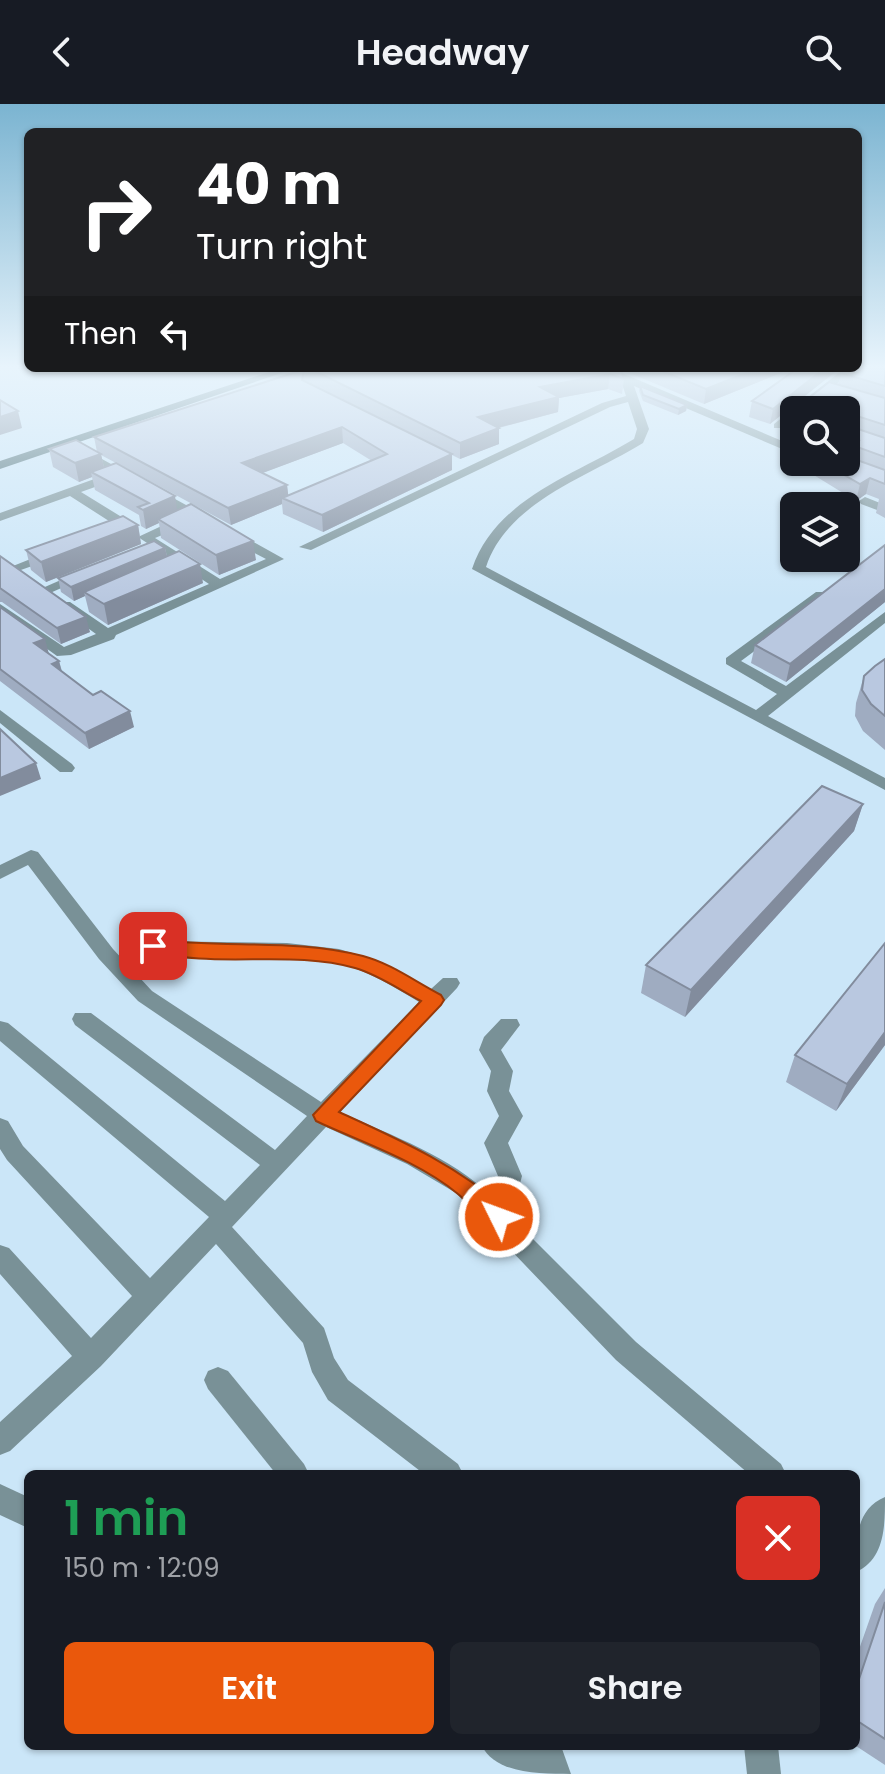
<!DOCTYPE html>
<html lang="en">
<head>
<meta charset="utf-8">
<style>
	:root { --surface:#171b24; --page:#20242c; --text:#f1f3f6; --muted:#9ea1a6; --accent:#ea580c }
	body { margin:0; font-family:Poppins,sans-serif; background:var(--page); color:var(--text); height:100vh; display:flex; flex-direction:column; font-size:30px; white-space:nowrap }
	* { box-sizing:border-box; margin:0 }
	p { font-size:26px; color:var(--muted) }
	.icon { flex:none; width:44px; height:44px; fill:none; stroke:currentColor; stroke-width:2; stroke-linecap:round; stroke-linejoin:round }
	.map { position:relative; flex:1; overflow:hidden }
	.drawer { position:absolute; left:24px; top:1366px; width:836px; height:280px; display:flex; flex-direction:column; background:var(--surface); border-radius:12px; box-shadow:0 2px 6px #0004 }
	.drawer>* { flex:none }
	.guide { position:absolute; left:24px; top:24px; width:838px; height:244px; border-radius:12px; box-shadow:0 2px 6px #0004; background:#202124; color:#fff; overflow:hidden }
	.tools { position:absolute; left:780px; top:292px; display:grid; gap:16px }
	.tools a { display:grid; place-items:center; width:80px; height:80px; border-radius:12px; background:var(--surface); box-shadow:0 2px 6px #0004; font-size:40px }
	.pin { position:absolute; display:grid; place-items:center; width:68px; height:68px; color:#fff; margin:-34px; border-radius:16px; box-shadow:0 4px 12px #0006 }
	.me { position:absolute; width:88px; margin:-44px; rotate:312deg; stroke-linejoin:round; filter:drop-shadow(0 0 6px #0008) }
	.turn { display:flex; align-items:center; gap:28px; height:168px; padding:0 40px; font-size:36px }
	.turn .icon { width:104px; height:104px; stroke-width:2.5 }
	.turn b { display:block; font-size:56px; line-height:68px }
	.then { display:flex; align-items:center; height:76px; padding:0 40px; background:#0003; gap:16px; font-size:30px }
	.round { display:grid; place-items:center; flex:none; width:84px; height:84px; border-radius:12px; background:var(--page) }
	.head { display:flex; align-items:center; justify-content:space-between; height:136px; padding:0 40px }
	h1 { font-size:48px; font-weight:600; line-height:60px; color:#1e9e55 }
	.primary-button { display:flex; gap:16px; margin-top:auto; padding:16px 40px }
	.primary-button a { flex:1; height:92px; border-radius:12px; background:var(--accent); color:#fff; font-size:32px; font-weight:600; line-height:92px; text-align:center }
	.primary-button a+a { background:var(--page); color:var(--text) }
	header { display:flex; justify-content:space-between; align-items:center; height:104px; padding:0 40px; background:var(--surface); font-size:36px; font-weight:600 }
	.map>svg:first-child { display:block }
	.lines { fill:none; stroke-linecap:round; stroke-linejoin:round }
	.street { fill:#799197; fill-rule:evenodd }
	.secondary { fill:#476a72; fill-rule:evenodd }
	.wall { fill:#9facc1; fill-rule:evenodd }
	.shaded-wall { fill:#828c9d }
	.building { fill:#b9c8e0; stroke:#828c9d; stroke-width:2 }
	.route { fill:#ea580c; stroke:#983908; stroke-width:2 }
</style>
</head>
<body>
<header><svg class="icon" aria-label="back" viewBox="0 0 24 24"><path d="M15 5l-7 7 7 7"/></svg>Headway<svg class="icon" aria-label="search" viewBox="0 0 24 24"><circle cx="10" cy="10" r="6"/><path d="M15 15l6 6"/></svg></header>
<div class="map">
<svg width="885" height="1670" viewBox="0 0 885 1670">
	<rect width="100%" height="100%" fill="#cbe6f8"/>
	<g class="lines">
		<g class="street">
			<path d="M596,264h14l184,78v8l-160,-68 15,43 -6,14c-55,34 -135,58 -157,124l270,143 21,-16 -51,-30v-6l90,-66h10v6l-85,63 45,25 99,-74v11l-117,93 117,62v12l-413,-221c24,-71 103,-94 162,-130l3,-10 -9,-27 -18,5 -299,143 -12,-3 303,-144 24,-7 -5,-15z"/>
			<path d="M845,264h11l-51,42h-11v9l-12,9h-8v-4z"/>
			<path d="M80,343l117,64 1,3 -4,8 -39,16 65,41 46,-20 -40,-21v-6h10l48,27 -168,76 -2,4 -43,16 -14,1 -57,-41v-11l64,43 32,-13 -36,-26v-6h10l38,26 101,-44 -71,-47 47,-22 -65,-37 -39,14 52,32v6h-10l-53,-34 -70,25v-8l111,-40 -35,-20 -2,-2z"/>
			<path d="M865,393l20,8v8l-24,-9 -2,-3z"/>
			<path d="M53,446l7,4 -2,3 -43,15 -7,-4z"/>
			<path d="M79,468l12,3 -41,18 -12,-3z"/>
			<path d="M0,606l72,54 3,4 -3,4h-12l-60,-49z"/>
			<path d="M31,746l7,2 75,97 39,42 169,111 98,-100c-25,-15 -50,-31 -79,-38 -60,-15 -125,-5 -187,-11l-7,-2 -3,-5 3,-5 141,2 52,6 40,12 52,28 12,-11h14l3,5 -3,5 -117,124c52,24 111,44 152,85l6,-21 -14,-33 15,-27 -12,-25 4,-20 -12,-21 5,-13 17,-18h16l3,6 -19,25 12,21 -4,20 14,25 -15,27 14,33 -11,41 125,125 145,122 5,10h-37l-133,-114 -160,-167 -49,-29 -81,-37 -94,100 92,101 10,30 14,22 110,84 5,10h-39l-96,-74 -16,-28 -9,-29 -87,-99 -115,122 -91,85 -10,4v-33l72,-66 -72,-82v-29l9,3 82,90 41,-42 -125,-136 -7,-11v-31l8,3 15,25 127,132 59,-61 -209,-176v-20l8,2 217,178 35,-36 -185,-140 -3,-6 3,-6h16l184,137 32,-34 -169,-115 -39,-42 -71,-94 -28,14v-14z"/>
			<path d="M218,1263l10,4 76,93 5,10h-33l-68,-85 -4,-9 4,-9z"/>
			<path d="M0,1380l28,13v31l-28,-13z"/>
			<path d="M885,1393c0,29 0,62 -29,75 0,-28 -2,-62 29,-75z"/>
			<path d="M482,1642h79l10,28c-31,0 -75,0 -89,-28z"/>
			<path d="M744,1642h34l3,28h-34z"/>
		</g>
		<path class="secondary" d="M281,264h15l-296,101v-8z"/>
	</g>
	<g class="wall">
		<path d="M885,262v152l-9,-5 3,-14 -13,-5 -10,7 -52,-32 2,-7h40v-52h-52v23l-9,-4 3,-15 10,-8 2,-6 -30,24 -21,-7 3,-16 88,-33 -37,29h7l28,-12 3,-12z"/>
		<path d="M293,264h500l-89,36 -84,-35 4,10 -2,15 -14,-5 -49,9 -1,14 -59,16v16l-39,15 -8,-4v15l-129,62 -40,-18 -1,-10 -51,21 -107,-58 54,43 78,50 -37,15 -58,-37 -2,-15 -13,6 -5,-3 -2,-11 -44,-25 -3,-13 -13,5 -26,-15 -4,-18 48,3 -3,-15 201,-65zM343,339l29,18 -84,34 -1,-10 -25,-12zM101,351l15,8 -12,4z"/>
		<path d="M640,282l47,19 -1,6 -8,4 -35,-14 -4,-10z"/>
		<path d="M138,421l3,19 -95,38 -15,-12 -5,-20z"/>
		<path d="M885,441v57l-99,80 -35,-19 4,-18z"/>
		<path d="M165,444l2,8 36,27 -95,42 -19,-13 -4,-16 -11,5 -13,-9 -3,-14z"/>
		<path d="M0,452l90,76 -29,12 -59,-42h-2z"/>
		<path d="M0,503l49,47 10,7 3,10 72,56 -45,22 -89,-68z"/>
		<path d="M885,555v91l-22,-19 -8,-15 1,-13 8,-27z"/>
		<path d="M863,700l-9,27 -169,186 -44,-24 5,-28z"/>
		<path d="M885,941l-49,66 -50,-29 9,-27z"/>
		<path d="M885,1484v177l-29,-19v-88l19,-54z"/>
	</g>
	<g class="shaded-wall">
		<path d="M759,264h34l-89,36 2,-15z"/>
		<path d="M825,264h15l-70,56 3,-15z"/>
		<path d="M610,270l-2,15 -49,9 -1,14 -80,21v-16l62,-30z"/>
		<path d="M687,301l-1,6 -8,4 1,-6z"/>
		<path d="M18,307l4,17 -22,7v-18z"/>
		<path d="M342,323l1,16 -99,37 -2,-17z"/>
		<path d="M499,324v16l-39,15v-16z"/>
		<path d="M101,350l4,18h-14l1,5 -13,5 -4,-19z"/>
		<path d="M452,350v16l-129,62 -1,-17z"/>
		<path d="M870,374l-4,16 -10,7 4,-17z"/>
		<path d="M287,381l2,16 -7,-3v6l-51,21 -3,-17z"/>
		<path d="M175,392l3,19 -20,4 1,4 -13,6 -3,-19z"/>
		<path d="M138,421l3,19 -95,38 -5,-20z"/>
		<path d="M253,437l3,19 -37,15 -3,-20z"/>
		<path d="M165,444l3,13 -84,31 1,4 -11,5 -3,-14z"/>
		<path d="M200,460l3,19 -95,42 -4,-21z"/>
		<path d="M885,485v13l-99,80 4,-18z"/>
		<path d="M86,513l4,15 -29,12 -4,-16z"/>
		<path d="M45,535l4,15 -15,-11z"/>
		<path d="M59,557l4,16 -11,-13z"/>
		<path d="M130,607l4,16 -45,22 -4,-16z"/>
		<path d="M36,659l5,16 -41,17v-18z"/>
		<path d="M863,700l-9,27 -169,186 6,-27z"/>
		<path d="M885,928v13l-49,66 11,-27z"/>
	</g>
	<g class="building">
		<path d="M858,262h27v20l-44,-13 5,-5h12z"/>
		<path d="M309,264h311l4,11 -14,-5 -70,13 19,10 -81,20 21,11 -39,15 -147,-73h-9l-2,10 150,74 -130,61 -40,-17 105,-44 -45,-27 -100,36 45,22 -59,23 -134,-71z"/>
		<path d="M655,264h104l-53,21z"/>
		<path d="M798,264h27l-52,41 -21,-8z"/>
		<path d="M829,278l56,16v27l-34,-11 -4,2 2,10 36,12v19l-39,-14 12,-3 -12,-5v-25h-52v6l-6,-2 11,-8 1,-8 10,-1z"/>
		<path d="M640,282l47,19 -8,4 -36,-14z"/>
		<path d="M0,296l18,11 -18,6z"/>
		<path d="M76,336l25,14 -26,9 -26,-14z"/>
		<path d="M846,352l39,14v14l-15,-6 -10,6 -38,-22h24z"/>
		<path d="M116,359l59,33 -32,14 -5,-3 11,-4 -58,-31z"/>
		<path d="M191,400l62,37 -37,14 -58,-36z"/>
		<path d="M123,412l15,9 -97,37 -15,-12z"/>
		<path d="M154,437l11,7 -94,39 -13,-9z"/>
		<path d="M885,441v44l-95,75 -35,-19z"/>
		<path d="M179,447l21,13 -96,40 -20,-12z"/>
		<path d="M0,452l86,61 -29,11 -57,-40z"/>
		<path d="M0,503l45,32 -11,4 25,18 -7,3 41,31 8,-4 29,20 -45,22 -85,-64z"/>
		<path d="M885,555v57l-14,-12 -9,-14 2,-14 11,-10z"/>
		<path d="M0,625l36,34 -36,15z"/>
		<path d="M822,682l41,18 -172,186 -45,-25z"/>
		<path d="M885,839v89l-38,52 -52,-29z"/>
		<path d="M885,1498v137l-29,-19v-32z"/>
	</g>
	<linearGradient id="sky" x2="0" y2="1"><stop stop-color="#7bb4d1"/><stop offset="0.53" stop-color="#e8f4fc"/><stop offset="1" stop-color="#e8f4fc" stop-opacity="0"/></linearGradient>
	<rect width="885" height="496" fill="url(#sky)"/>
	<path class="route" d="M153,835c69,10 142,-1 210,17 27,7 53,26 78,39l3,5 -3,5 -102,107c61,28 118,53 168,98l4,7 -4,7c-19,7 -35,-19 -49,-30 -40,-33 -95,-51 -142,-73l-3,-6 108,-114c-21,-11 -44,-27 -66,-33 -67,-19 -141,2 -208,-18l-3,-4z"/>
</svg>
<div class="tools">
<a><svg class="icon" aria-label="search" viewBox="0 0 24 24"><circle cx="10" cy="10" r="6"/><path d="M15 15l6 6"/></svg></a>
<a><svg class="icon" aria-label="layers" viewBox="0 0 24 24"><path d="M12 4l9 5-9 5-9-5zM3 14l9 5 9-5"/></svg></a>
</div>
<div class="pin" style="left:153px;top:842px;background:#d93025"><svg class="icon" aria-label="arrive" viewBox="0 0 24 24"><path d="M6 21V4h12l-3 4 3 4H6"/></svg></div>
<svg class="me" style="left:499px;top:1113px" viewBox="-20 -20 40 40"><circle r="17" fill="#ea580c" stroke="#fff" stroke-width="3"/><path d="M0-11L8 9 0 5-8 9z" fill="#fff"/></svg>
<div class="guide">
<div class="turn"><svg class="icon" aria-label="right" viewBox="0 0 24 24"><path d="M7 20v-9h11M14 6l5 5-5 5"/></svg><div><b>40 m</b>Turn right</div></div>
<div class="then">Then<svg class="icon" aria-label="left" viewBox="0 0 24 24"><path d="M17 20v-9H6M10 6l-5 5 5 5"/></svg></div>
</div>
<section class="drawer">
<div class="head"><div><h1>1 min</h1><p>150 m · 12:09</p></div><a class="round" style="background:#d93025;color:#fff"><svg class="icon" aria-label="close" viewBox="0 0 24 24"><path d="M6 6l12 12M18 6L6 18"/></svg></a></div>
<div class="primary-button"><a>Exit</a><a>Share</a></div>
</section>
</div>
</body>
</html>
